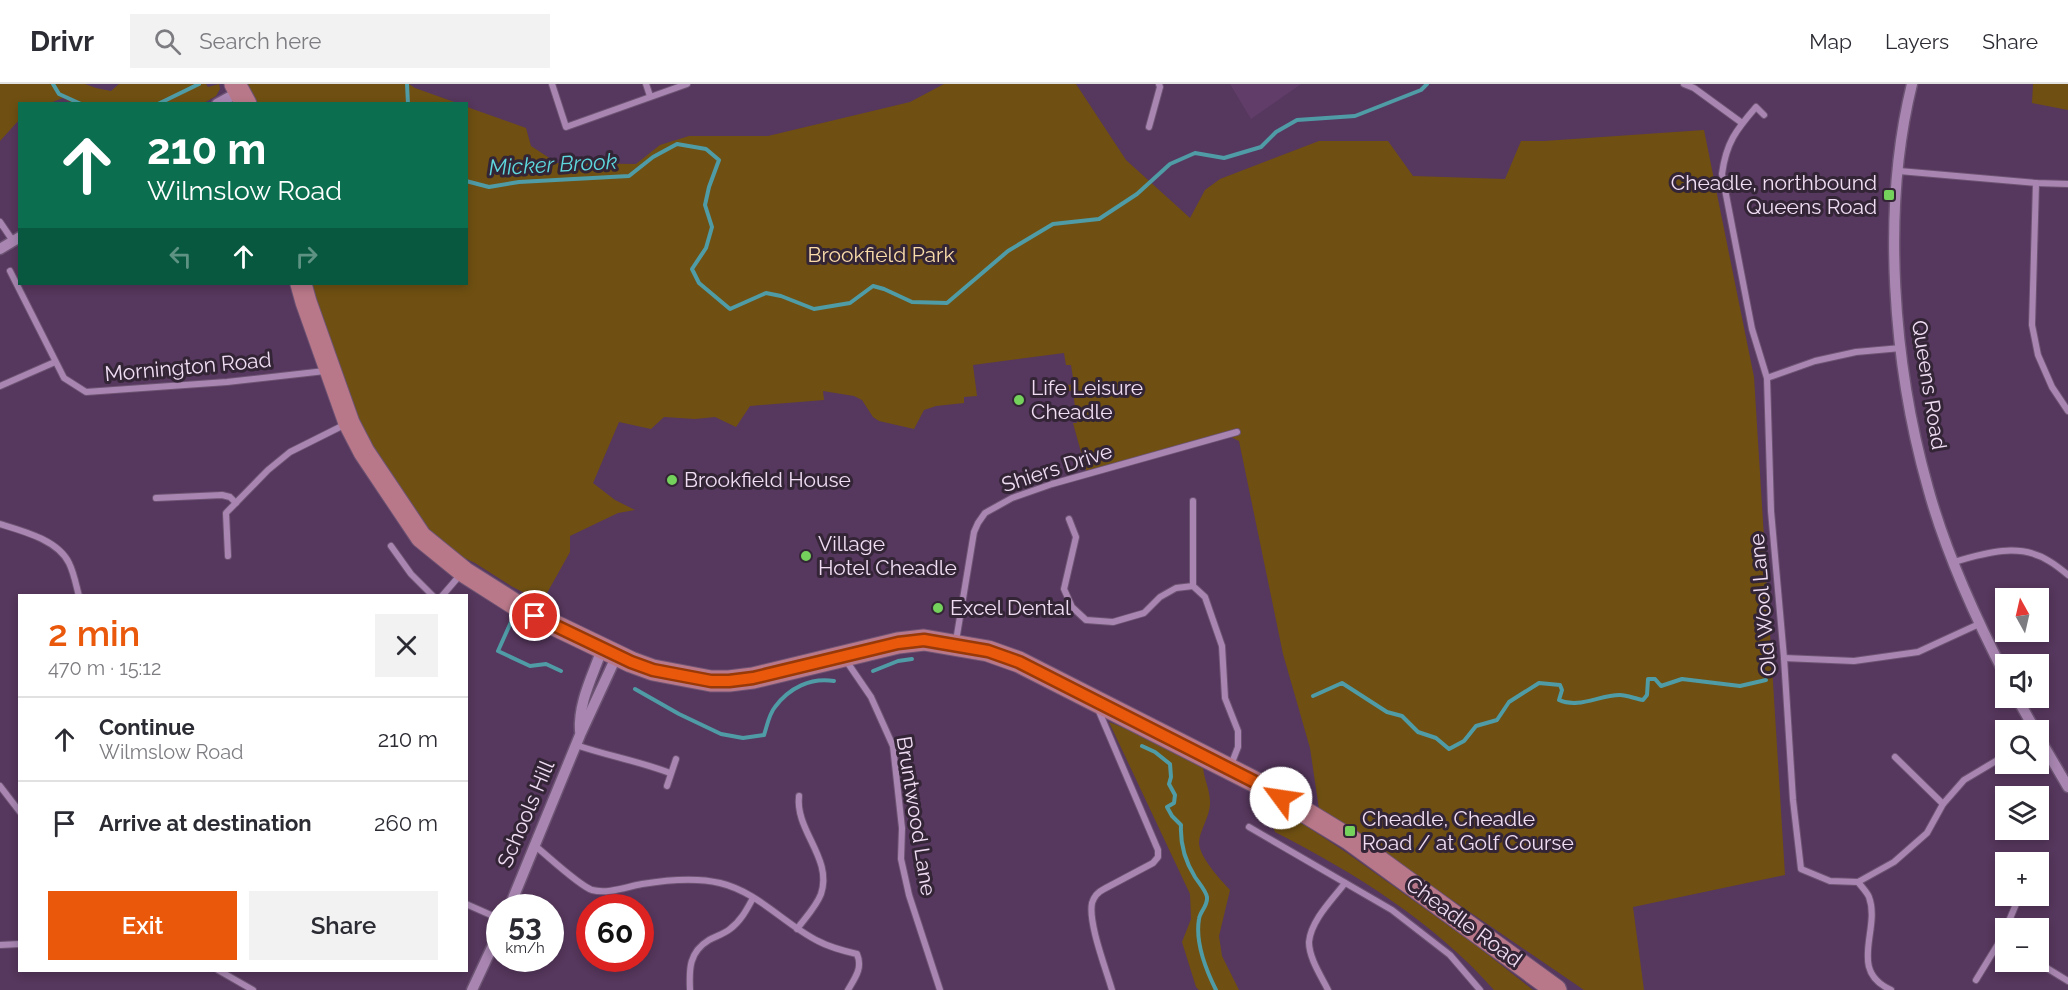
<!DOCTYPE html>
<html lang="en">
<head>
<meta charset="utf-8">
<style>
	:root { --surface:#fff; --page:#f2f2f3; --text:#2b2b33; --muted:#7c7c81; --line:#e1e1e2; --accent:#ea580c }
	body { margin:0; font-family:Raleway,sans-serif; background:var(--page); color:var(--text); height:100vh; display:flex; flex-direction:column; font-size:22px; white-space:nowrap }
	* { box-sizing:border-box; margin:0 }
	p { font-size:20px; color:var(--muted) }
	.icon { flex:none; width:33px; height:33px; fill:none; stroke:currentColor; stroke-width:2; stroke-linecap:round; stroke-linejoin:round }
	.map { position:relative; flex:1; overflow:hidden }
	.panel { position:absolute; left:18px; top:510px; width:450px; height:378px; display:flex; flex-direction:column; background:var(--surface); border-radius:0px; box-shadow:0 3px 9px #0003 }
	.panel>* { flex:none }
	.hud { position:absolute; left:18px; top:18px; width:450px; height:183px; border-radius:0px; box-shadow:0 3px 9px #0003; background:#0b6e4f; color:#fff; overflow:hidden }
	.needle { width:39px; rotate:352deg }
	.fabs { position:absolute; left:1995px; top:504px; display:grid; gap:12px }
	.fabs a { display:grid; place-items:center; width:54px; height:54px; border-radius:0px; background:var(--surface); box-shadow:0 3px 9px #0003; font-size:30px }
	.speed { position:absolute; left:486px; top:810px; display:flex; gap:12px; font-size:30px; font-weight:700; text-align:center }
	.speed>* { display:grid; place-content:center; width:78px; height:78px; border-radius:50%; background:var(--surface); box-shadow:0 3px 9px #0003; line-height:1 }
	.speed small { font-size:15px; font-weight:400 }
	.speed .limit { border:9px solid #d22; background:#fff; color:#111 }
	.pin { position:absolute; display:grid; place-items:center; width:51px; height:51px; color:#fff; margin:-26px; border:3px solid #fff; border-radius:50%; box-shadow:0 2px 6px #0007 }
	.me { position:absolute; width:66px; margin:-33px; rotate:301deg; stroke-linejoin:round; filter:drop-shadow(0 0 4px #0008) }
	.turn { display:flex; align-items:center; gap:21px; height:126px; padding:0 30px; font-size:27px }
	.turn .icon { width:78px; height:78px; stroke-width:2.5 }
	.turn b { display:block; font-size:42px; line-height:51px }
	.lanes { display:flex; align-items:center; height:57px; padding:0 30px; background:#0003; justify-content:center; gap:30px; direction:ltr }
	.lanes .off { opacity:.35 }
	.round { display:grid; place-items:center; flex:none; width:63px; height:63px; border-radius:0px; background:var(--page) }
	.summary { display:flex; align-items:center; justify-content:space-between; height:102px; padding:0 30px }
	h1 { font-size:36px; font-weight:600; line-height:45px; color:var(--accent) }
	.primary-button { display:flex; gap:12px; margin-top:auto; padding:12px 30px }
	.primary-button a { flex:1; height:69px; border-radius:0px; background:var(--accent); color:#fff; font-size:24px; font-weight:600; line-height:69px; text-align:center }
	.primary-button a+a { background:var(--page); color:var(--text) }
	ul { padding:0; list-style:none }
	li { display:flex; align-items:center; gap:18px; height:84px; padding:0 30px; border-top:2px solid var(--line) }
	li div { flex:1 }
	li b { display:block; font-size:22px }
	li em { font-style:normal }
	header { display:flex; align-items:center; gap:36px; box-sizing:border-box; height:84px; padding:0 30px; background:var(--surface); border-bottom:2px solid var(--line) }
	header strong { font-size:28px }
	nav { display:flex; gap:33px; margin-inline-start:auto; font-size:21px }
	.search { width:420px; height:54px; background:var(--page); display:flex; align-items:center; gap:15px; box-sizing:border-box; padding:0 21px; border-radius:0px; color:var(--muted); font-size:22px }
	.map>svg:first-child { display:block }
	.built { fill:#613d6a }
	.green { fill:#6f5012 }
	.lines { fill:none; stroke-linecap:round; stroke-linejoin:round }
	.stream { stroke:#4f9ba6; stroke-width:4 }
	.minor-casing { stroke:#6d5373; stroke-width:8 }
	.tertiary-casing { stroke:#6d5373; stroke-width:13 }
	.primary-casing { stroke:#6d5373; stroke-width:23 }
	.minor { stroke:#a886b1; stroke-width:6 }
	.tertiary { stroke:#a886b1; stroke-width:10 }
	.primary { stroke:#b97889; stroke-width:21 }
	.route-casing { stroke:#983908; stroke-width:15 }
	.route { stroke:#ea580c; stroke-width:10 }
	.poi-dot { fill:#74d25c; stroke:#332536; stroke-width:2 }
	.labels { text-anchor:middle; stroke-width:6; stroke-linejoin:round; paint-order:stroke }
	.poi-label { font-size:21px; fill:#f0ddf4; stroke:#332536; text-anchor:start }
	.park-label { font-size:21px; fill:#fadcaa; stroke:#332536 }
	.street-label { font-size:21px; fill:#f0ddf4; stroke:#332536 }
	.water-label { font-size:22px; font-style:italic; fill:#5ed7dd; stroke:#332536 }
</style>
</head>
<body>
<header>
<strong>Drivr</strong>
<div class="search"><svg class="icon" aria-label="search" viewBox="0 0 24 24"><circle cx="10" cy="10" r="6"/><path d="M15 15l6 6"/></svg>Search here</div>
<nav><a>Map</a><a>Layers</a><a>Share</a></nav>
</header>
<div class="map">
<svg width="2068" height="906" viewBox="0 0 2068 906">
	<rect width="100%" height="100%" fill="#56375d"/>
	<path class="built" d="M1230,0h71l-50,35z"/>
	<g class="green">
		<path d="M0,0h85l11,4 15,3 8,-7h87l2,3 11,-3 1,5 -4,7 -12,7 -130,1 -11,-6 -13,5 -30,1 -1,16 -19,21z"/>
		<path d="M235,0h174l6,4 42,15h-211z"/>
		<path d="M944,0h132l50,76 64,58 15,-28 15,-11 99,-38h69l25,35 92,3 16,-38h23l160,-11 50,247 31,498 -152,32 11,83h-60l-265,-181 -9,-61 -27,-94 -44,-213 -12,-6 -140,39 -14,-51h4l-4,-32h-4l-1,-6 6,-1 -3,-19h-5l-2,-12 -91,12 4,31 -13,1v6l-28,3 -12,4 -10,19 -35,-8 -6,-4 -11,-17 -8,-4 -31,-5 1,9 -74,6 -14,21 -21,-10 -20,2 -31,-2 -13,12 -32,-7 -26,61 22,17 20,10 -17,3 -48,23v16l-28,50 -31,-16 -36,-23 -54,-26 -72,-114 -48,-139h165l1,-177 59,21 5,18 26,17 79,1 24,-19 29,-9h79l142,-34z"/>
		<path d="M2033,0h35v26l-36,-7z"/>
		<path d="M1109,638l25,10 69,33c0,13 7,23 7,37 1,13 -11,29 -11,41 1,15 21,36 31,47l-11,46 3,20 17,34h-40l-3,-3 -14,-45 9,-23 -1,-25z"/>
		<path d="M1268,717l79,52 130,93 56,44h-39c-60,-68 -139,-117 -219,-158l-2,-6 -10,-5z"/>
	</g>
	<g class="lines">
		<g class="stream">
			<path d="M53,0l6,10 22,10"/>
			<path d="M407,0l1,20"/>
			<path d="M158,20l41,-20"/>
			<path d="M466,97l23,6 30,-5 110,-6 24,-19 24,-13 29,5 13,11 -10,27 -4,18 7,22 -6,21 -14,21 7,14 31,26 36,-16 15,3 33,13 36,-6 23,-17 11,3 28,13 35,1 61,-52 45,-27 46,-5 38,-25 33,-30 25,-11 29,5 37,-11 15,-15 21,-12 58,-4 66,-26 6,-6"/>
			<path d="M511,538l-13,29 32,15 16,-2 15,7"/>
			<path d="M873,587l25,-10 14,-2"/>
			<path d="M635,605l44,25 42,20 22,4 21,-3c3,-9 5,-21 11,-28 14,-19 36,-30 59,-26"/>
			<path d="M1313,612l29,-13 45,29 15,4 16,16 18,6 13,11 15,-8 12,-15 21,-6 12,-18 30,-19 21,2 2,5 -3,10c20,9 40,-5 61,-5 7,0 16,4 23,5l4,-5 1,-16h7l6,7 21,-7 58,7 26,-6"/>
			<path d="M1142,662l13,6 15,12 1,13 -2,7 6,11 -1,8 -7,4 5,9 9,9c-1,19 4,36 14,52 4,6 11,14 12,20 1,9 -7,14 -8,22 -4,23 7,51 17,71"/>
		</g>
		<g class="minor-casing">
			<g id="minor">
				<path d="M552,0l14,43 121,-43"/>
				<path d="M646,0l4,12"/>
				<path d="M1684,0l10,4 48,35"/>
				<path d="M1764,31l-8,-8c-20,23 -30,36 -34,67l30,155 15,49 4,133 13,147 9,142 8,69 29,12 28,1 36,-20 33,-29 16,-29 21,-24 42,-25"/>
				<path d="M1149,43l11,-40 -1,-3"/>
				<path d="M1899,87l137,12 32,1"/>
				<path d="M2036,99l-4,142 6,30 14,32 16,24"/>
				<path d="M0,138l13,19"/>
				<path d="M10,187l54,107 22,14 141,-10 98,-11"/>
				<path d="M1767,294l48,-17 41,-9 45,-4"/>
				<path d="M0,302l55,-24"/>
				<path d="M156,414l66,-3 8,2 6,6"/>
				<path d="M1069,435l7,18 -12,52 8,18 14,13 27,2 31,-9 16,-16 16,-9 17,-2 12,11 17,49 3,52 13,33v16l-7,18"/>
				<path d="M0,440c23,7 58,16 69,39 5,10 7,22 10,33"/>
				<path d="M391,462l20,28 22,22"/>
				<path d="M228,472l-2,-43 42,-43 22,-18 56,-28"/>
				<path d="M1954,478c30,-9 66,-20 95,-1 7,4 13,9 19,14"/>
				<path d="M1193,502v-85"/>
				<path d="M442,512l19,-22"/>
				<path d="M956,557l18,-109 4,-9 7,-10 27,-15 40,-14 185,-52"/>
				<path d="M1784,574l70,3 64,-9 61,-28"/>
				<path d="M845,575l26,38 22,49 9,82 -1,31 8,36 31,95"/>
				<path d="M1098,625l60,141v7l-5,6 -49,26c-6,3 -10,7 -12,14 -4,20 14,66 20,87"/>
				<path d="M576,661c32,11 63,16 94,28"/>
				<path d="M1895,673l48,47"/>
				<path d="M0,702l20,26"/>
				<path d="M667,702l9,-27"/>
				<path d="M1249,743l143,83 58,45 30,35"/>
				<path d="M534,761c13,10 44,40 58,45 16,4 34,-3 50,-6 24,-4 53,-7 78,-1 38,9 64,41 98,58 13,7 26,10 39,13 6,14 -2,24 -9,36"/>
				<path d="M1858,798c3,4 9,10 11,15 12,33 -22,73 22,93"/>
				<path d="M466,820l34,15"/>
				<path d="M2006,844l13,-31"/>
				<path d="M797,845c8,-11 19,-22 24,-35 12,-36 -26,-63 -22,-98"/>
				<path d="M0,861l20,-1"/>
				<path d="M2037,878l31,19"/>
				<path d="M218,886l35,20"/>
				<path d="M1976,896l30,-49"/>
				<path d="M690,906c-1,-21 -1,-38 19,-50 7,-4 15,-6 21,-11 11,-8 17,-20 23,-31"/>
				<path d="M1328,906c-7,-14 -19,-32 -19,-48 2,-22 24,-43 36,-59"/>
			</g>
		</g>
		<g class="tertiary-casing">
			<g id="tertiary">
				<path d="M1912,0c-31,125 -19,281 16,404 18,66 47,129 78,189"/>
				<path d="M217,20l22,-12"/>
				<path d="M0,165l20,-12"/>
				<path d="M2017,614l18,32"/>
				<path d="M580,647c-2,-28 13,-56 22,-82"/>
				<path d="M2038,652l30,51"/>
				<path d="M509,824l71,-173 37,-80"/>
				<path d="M472,906l28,-60"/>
			</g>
		</g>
		<g class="primary-casing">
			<g id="primary">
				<path d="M235,0l11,20"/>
				<path d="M301,200l5,18 43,121 15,29 57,85 43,35 63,40 104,50 22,8 58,11h18l24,-3 145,-35 26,-3 64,11 31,11 238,121 92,56 207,151"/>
			</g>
		</g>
		<use href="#minor" class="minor"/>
		<use href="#tertiary" class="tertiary"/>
		<use href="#primary" class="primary"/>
	</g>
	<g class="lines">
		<g class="route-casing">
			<path id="route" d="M535,532l96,46 22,8 58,11h18l24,-3 145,-35 26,-3 64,11 31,11 238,121 24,15"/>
		</g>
		<use href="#route" class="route"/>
	</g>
	<g class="poi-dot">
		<rect x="1883" y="105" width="12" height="12" rx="3"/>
		<circle cx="1019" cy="316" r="6"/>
		<circle cx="672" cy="396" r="6"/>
		<circle cx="806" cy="472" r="6"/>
		<circle cx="938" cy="524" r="6"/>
		<rect x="1344" y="741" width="12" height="12" rx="3"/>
	</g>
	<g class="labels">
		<g class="poi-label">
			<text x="1877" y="106" text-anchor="end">Cheadle, northbound<tspan x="1877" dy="24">Queens Road</tspan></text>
			<text x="1031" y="311">Life Leisure<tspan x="1031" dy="24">Cheadle</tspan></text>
			<text x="684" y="403">Brookfield House</text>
			<text x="818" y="467">Village<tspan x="818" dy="24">Hotel Cheadle</tspan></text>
			<text x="950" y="531">Excel Dental</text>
			<text x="1362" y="742">Cheadle, Cheadle<tspan x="1362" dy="24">Road / at Golf Course</tspan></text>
		</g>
		<g class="park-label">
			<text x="881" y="178">Brookfield Park</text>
		</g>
		<g class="street-label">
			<text transform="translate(188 283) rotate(-5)" y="7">Mornington Road</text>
			<text transform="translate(1929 301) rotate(81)" y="7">Queens Road</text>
			<text transform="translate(1057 384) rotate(-18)" y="7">Shiers Drive</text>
			<text transform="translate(1763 521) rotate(-95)" y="7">Old Wool Lane</text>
			<text transform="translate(526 730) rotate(-67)" y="7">Schools Hill</text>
			<text transform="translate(916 732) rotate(81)" y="7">Bruntwood Lane</text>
			<text transform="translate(1464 838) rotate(36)" y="7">Cheadle Road</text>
		</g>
		<g class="water-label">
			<text transform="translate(553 80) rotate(-3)" y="8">Micker Brook</text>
		</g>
	</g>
</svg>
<div class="fabs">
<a><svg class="needle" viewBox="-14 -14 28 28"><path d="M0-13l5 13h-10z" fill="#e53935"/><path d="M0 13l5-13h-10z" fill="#7c7c81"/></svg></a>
<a><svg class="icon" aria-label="sound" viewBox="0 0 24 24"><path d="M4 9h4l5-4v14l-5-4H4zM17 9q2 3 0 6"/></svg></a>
<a><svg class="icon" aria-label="search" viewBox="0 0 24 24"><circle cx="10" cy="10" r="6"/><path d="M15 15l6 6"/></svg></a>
<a><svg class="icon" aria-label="layers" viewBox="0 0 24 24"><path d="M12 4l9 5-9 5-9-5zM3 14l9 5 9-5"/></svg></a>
<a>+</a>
<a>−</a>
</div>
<div class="speed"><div>53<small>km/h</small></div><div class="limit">60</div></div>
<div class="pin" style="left:535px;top:532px;background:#d93025"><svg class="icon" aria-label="arrive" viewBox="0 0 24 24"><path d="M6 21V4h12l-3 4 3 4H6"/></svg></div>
<svg class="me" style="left:1281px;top:714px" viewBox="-20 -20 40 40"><circle r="19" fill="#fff"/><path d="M0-13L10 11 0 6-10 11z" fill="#ea580c"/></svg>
<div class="hud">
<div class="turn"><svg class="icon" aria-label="ahead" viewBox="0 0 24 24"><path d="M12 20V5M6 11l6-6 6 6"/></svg><div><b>210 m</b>Wilmslow Road</div></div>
<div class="lanes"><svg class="icon off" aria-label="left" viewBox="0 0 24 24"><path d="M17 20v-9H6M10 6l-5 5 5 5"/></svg><svg class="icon" aria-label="ahead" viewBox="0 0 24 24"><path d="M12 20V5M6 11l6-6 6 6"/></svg><svg class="icon off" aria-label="right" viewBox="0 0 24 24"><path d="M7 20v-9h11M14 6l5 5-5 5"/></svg></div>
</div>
<section class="panel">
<div class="summary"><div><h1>2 min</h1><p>470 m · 15:12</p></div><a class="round"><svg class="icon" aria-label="close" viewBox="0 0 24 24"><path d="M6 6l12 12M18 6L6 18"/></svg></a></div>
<ul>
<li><svg class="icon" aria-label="ahead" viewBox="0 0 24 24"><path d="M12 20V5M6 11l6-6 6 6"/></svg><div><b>Continue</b><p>Wilmslow Road</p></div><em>210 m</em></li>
<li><svg class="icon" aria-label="arrive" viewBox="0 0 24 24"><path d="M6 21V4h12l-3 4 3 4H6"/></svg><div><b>Arrive at destination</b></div><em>260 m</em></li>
</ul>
<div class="primary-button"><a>Exit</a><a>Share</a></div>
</section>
</div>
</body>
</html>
